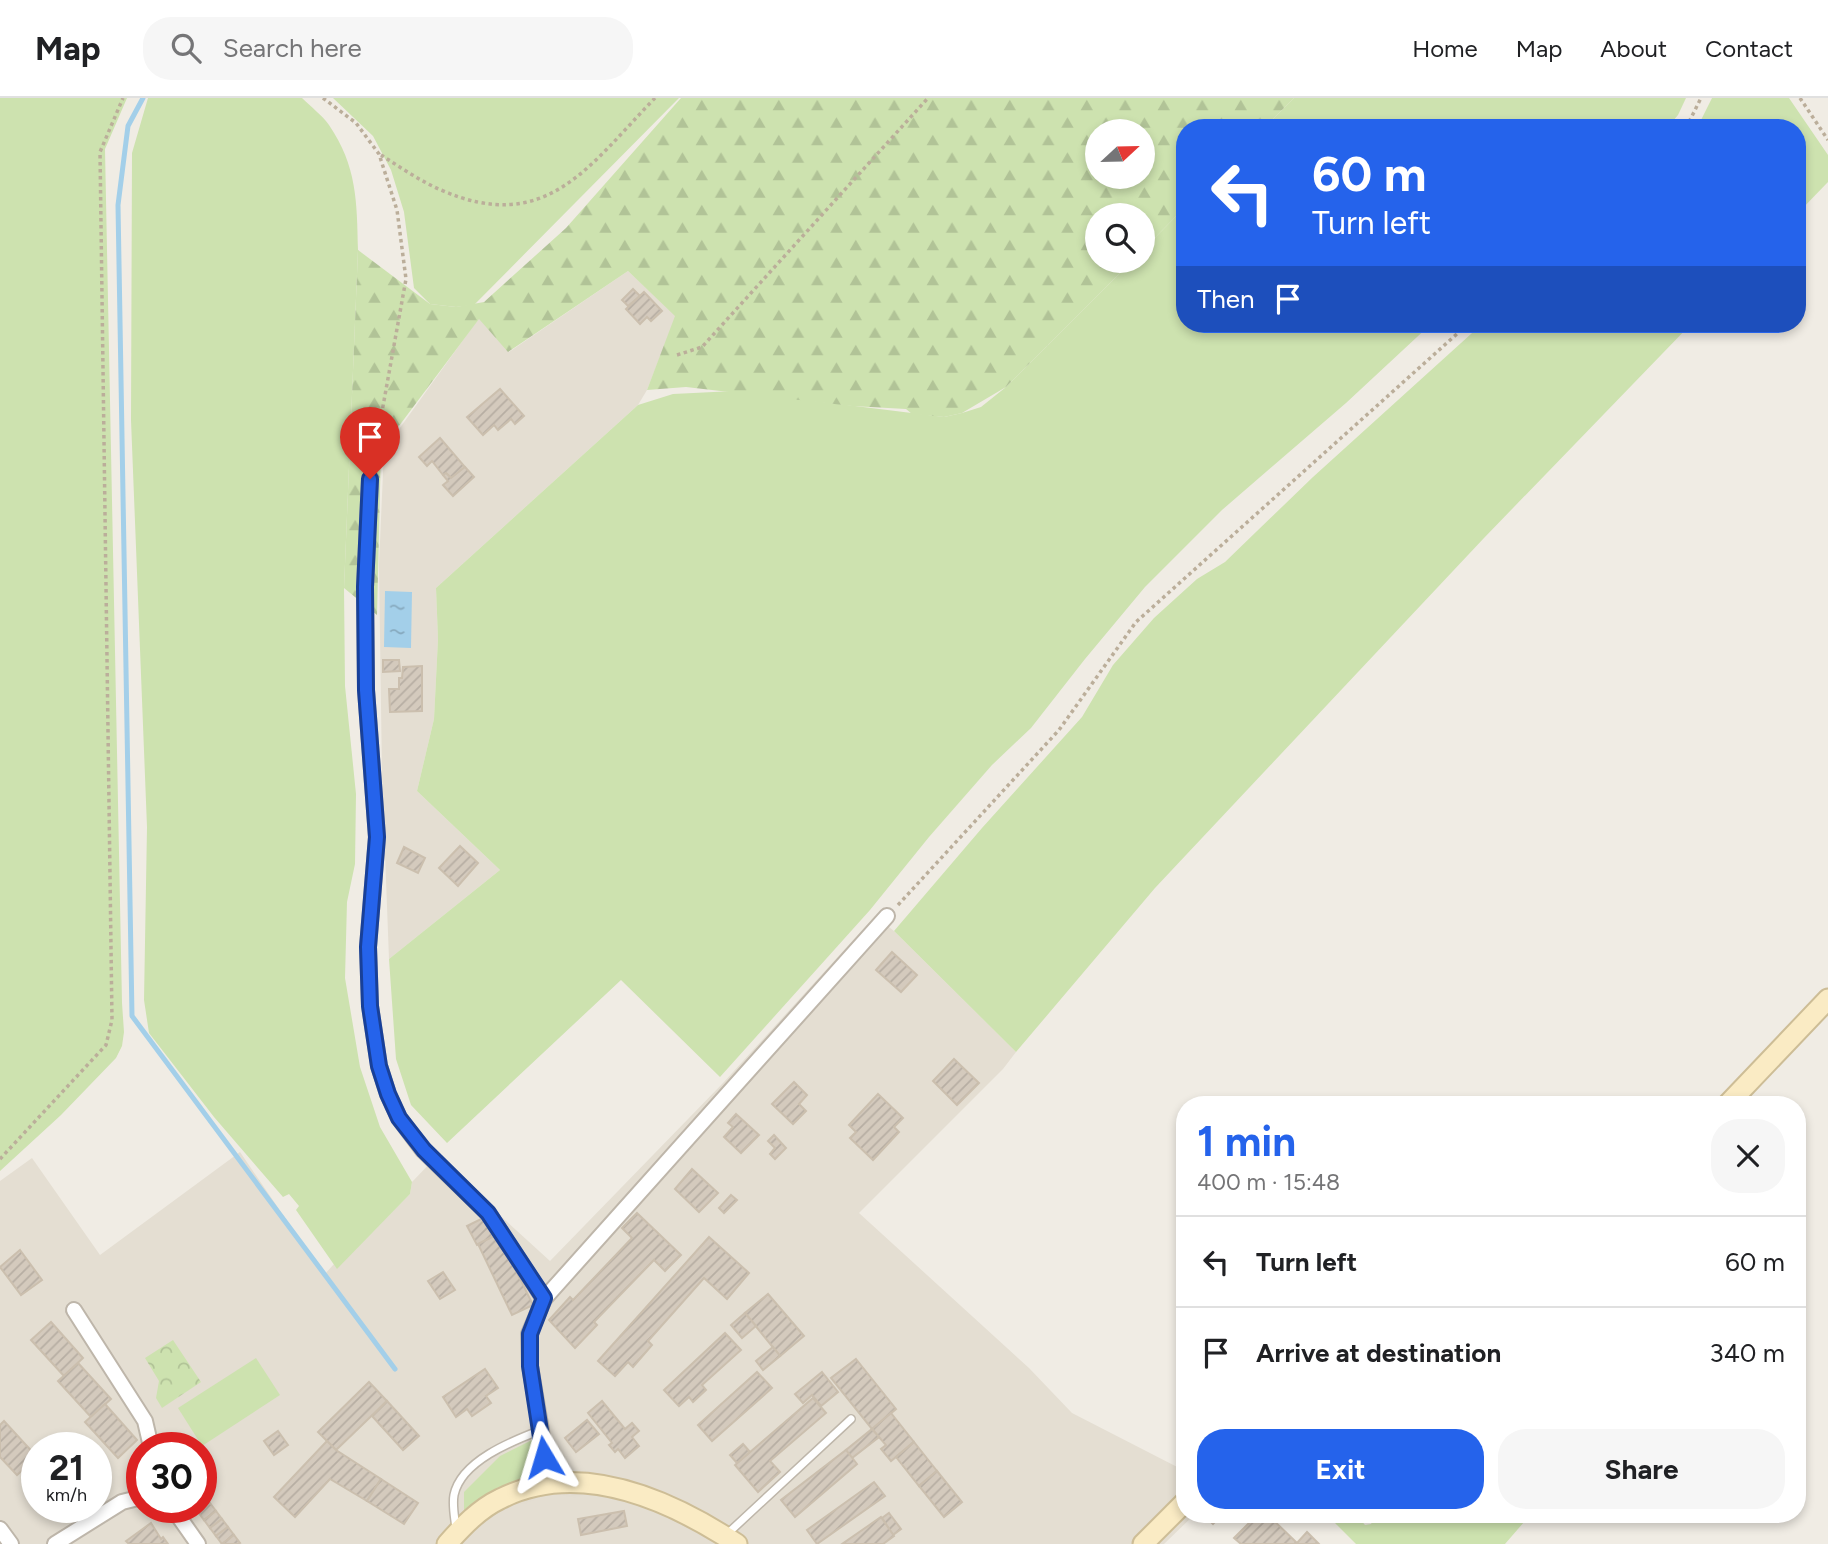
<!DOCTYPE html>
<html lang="en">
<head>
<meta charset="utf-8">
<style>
	:root { --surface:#fff; --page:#f6f6f6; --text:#202124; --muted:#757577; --line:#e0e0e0; --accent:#2563eb }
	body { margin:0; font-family:Figtree,sans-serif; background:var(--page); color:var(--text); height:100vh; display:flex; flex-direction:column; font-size:26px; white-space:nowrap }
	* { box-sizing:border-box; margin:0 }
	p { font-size:23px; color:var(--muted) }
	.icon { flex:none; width:38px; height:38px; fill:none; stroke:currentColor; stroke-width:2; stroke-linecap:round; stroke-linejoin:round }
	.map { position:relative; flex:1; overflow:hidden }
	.panel { position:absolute; left:1176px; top:998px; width:630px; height:427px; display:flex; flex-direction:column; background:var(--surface); border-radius:28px; box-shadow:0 4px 10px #0003 }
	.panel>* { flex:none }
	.guide { position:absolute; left:1176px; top:21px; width:630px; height:214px; border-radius:28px; box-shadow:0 4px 10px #0003; background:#2563eb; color:#fff; overflow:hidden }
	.needle { width:46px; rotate:68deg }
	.fabs { position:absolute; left:1085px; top:21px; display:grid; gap:14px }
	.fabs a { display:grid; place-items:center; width:70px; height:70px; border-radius:50%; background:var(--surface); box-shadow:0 4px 10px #0003; font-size:35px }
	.speed { position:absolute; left:21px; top:1334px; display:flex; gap:14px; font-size:35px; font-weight:700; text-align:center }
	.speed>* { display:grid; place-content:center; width:91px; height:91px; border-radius:50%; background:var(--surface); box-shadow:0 4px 10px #0003; line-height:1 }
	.speed small { font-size:18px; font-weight:400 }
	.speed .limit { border:10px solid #d22; background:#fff; color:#111 }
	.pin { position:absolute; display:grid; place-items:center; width:60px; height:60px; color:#fff; margin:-72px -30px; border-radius:50% 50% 50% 0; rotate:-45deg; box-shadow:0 0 7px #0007 }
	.pin .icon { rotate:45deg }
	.me { position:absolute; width:77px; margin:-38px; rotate:353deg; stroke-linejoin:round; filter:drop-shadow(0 0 5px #0008) }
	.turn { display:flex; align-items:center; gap:24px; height:147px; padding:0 21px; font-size:32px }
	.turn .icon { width:91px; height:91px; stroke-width:2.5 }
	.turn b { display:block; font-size:49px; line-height:60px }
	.then { display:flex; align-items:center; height:66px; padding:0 21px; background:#0003; gap:14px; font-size:26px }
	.round { display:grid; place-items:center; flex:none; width:74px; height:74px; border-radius:28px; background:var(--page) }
	.head { display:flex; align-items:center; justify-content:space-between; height:119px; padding:0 21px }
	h1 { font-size:42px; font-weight:700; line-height:52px; color:var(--accent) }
	.action { display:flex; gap:14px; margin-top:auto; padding:14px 21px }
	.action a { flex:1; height:80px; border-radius:28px; background:var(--accent); color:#fff; font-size:28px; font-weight:700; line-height:80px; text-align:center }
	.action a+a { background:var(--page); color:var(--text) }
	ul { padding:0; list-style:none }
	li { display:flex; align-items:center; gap:21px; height:91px; padding:0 21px; border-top:2px solid var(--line) }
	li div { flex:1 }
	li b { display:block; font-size:26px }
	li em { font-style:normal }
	header { display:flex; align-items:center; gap:42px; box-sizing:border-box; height:98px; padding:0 35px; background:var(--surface); border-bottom:2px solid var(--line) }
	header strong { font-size:33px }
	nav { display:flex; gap:38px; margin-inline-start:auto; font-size:24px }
	.search { width:490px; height:63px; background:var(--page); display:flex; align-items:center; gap:18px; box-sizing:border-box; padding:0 24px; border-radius:28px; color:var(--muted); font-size:26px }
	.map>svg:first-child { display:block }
	.residential { fill:#e4ded2; fill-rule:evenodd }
	.grass { fill:#cde2af }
	.forest { fill:url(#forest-firs); fill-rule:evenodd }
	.park { fill:url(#park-crowns) }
	.water { fill:url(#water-ripples) }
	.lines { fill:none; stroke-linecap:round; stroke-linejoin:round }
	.stream { stroke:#a3cfe9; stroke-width:5 }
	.building { fill:url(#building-hatch); stroke:#cbbfae; stroke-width:2 }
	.lane-casing { stroke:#beb6aa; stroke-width:10 }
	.street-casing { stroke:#beb6aa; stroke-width:18 }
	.secondary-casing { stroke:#cdbd96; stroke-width:23 }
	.path { stroke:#bbae9a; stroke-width:3.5; stroke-dasharray:3.5 3.5; stroke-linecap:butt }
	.lane { stroke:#fff; stroke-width:7 }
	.street { stroke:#fff; stroke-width:14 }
	.secondary { stroke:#faebc4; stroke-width:19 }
	.route-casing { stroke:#184099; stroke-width:18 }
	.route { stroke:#2563eb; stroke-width:12 }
</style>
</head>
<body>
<header>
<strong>Map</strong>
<div class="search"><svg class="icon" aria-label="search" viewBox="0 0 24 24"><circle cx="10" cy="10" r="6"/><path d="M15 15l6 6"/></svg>Search here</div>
<nav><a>Home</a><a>Map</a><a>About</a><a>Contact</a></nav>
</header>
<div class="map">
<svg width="1828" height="1446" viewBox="0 0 1828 1446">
	<defs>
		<pattern id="forest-firs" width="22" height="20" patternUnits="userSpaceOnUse" patternTransform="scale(1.75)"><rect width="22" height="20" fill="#cde2af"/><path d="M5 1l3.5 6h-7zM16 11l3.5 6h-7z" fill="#b1c397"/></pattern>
		<pattern id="park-crowns" width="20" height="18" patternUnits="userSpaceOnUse" patternTransform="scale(1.75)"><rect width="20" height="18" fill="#cde2af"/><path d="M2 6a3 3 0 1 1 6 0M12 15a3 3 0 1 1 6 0" fill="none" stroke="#b1c397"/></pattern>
		<pattern id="water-ripples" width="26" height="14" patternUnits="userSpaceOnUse" patternTransform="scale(1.75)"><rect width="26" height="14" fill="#a3cfe9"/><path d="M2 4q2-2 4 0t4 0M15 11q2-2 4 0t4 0" fill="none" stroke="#86a9be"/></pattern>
		<pattern id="building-hatch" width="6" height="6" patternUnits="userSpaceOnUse" patternTransform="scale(1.75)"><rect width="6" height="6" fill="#d4cabd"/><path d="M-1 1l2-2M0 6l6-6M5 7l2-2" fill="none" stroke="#b7aea3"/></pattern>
	</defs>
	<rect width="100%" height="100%" fill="#f0ece4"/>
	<g class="residential">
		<path d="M628,173l48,45 -29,74 -9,15 -202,183 2,51 -4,80 -17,72 83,79 -111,89 -7,-185 -3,-209 5,-115 95,-132 30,34z"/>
		<path d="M875,818l19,15 122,121 -13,17 -144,144 170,155 43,45 113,58v43h10l-31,30h-1164v-363l32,-23 68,97 140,-103 84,123 10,-11 3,4 73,-74 2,-12 24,-25 114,104 173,-178zM37,1349h59v60h-59zM142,1349h59v60h-59z"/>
	</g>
	<g class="grass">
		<path d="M0,0h127l-22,51 17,854 2,29 -2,14 -6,12 -55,57 -61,56z"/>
		<path d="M148,0h154c9,9 20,17 27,27 28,41 28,77 29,125l-14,338 1,98 11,108 -1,70 -8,38 -2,76 15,89 20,60 32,55 -2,12 -73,75 -41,-59 3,-4 -10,-12 -6,3 -69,-80 -65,-84 -5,-33 3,-173 -16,-407 1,-267z"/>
		<path d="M333,0h346l-205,207 -18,2 -26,-3 -16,-16 -10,-76 -13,-42 -18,-34z"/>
		<path d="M1294,0h392l-8,17 -11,13h-403z"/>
		<path d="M1712,0h77l39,57v27l-31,32v-86h-100z"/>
		<path d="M1185,109v117h246l-85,79 -124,107 -77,77 -60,72 -54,69 -39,37 -63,72 -59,73 -150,167 -99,-97 -174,163 -36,-38 -15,-46 -7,-100 111,-89 -83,-79 17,-72 4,-80 -2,-51 202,-183 35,-11 61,-3 210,26 18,-4 19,-6 25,-20 126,-126h11v-11z"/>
		<path d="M1482,226h209l-207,214 -329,350 -139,164 -122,-121 88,-103 100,-111 31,-52 41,-47 43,-39 28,-17 88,-85z"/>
		<path d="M256,1260l24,37 -78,51 -24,-38z"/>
		<path d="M534,1341l2,33 -39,16 -33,25v-21l36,-36z"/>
		<path d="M1335,1416h30l-6,4 6,7 6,-1 2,-4 -6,-6h164l-26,30h-149l-21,-21z"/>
	</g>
	<path class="forest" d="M681,0h613l-30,30h-79v79l-42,43v-35h-46v46h35l-126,126 -44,26 -18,4 -32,-3 -6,-5 -54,-3 -166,-19 -39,3 28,-74 -47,-45 -120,81 -29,-33 -98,131 -4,165 -33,-27 14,-338 72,54 26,3 28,-5 82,-74zM1097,33h46v46h-46z"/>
	<path class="park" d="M173,1242l28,42 -39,26 -6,-10 3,-17 -14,-23z"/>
	<path class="water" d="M385,493l27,1 -1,56 -27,-1z"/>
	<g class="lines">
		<path class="stream" d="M143,0l-15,28 -10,79 14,811 263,353"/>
	</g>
	<g class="building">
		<path d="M633,191l7,7 -12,10 -6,-6z"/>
		<path d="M644,194l18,19 -11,10 -4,-4 -7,7 -14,-15z"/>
		<path d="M500,291l24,27 -9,8 -4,-5 -13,11 -4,-5 -11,10 -16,-18z"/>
		<path d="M440,340l25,29 -14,11 -5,-5 -3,2 -11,-14 -5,5 -8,-9z"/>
		<path d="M465,369l9,10 -21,19 -10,-11 5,-4 -5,-6 3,-2 5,5z"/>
		<path d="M383,562h16l1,11 -17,1z"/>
		<path d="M422,568v45l-32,1 -1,-23h10v-11h3l1,-11z"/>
		<path d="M460,748l18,17 -20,23 -19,-18z"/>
		<path d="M404,749l21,11 -7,15 -21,-10z"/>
		<path d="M892,854l25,23 -16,17 -25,-22z"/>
		<path d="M954,961l25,24 -22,22 -24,-24z"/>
		<path d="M794,984l13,13 -8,9 7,7 -13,13 -21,-20z"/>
		<path d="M878,996l25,24 -9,9 5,5 -26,28 -23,-22 6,-6 -7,-7z"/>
		<path d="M736,1016l23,21 -18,18 -17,-16 9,-10 -5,-4z"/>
		<path d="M774,1037l12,13 -11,11 -5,-5 5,-6 -7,-7z"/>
		<path d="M692,1071l26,24 -19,19 -24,-23z"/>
		<path d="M731,1097l6,5 -13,13 -5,-5z"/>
		<path d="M637,1115l44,42 -16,16 -11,-11 -60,62 3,3 -22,23 -26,-28 21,-23 3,3 59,-62 -10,-10z"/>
		<path d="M487,1118l9,19 -19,10 -10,-19z"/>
		<path d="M498,1136l35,71 -21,10 -34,-71z"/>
		<path d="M709,1139l40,36 -22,26 -23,-21 -56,63 4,4 -19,22 -5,-5 -13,14 -17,-15z"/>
		<path d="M20,1152l22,30 -21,15 -21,-28z"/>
		<path d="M443,1174l12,18 -15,9 -12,-18z"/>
		<path d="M768,1196l36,42 -24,20 -35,-43z"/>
		<path d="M745,1215l11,13 -14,12 -11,-13z"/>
		<path d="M51,1224l32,36 -19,18 -33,-36z"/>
		<path d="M725,1235l16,17 -39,35 4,5 -13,12 -4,-5 -10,9 -15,-16z"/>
		<path d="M773,1249l7,9 -17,14 -7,-9z"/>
		<path d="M856,1261l40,50 -24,20 -41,-51z"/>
		<path d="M78,1265l33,36 -20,18 -33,-36z"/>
		<path d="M485,1271l13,19 -12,8 5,7 -19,13 -5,-7 -11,8 -13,-20z"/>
		<path d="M757,1274l15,16 -60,53 -14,-16z"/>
		<path d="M822,1274l16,20 -17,14 -9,-11 -9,8 -8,-9z"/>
		<path d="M369,1284l18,19 -51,49 -18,-18z"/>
		<path d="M813,1300l13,15 -56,48 10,11 -22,20 -23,-27z"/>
		<path d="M387,1303l32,35 -16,14 -31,-34z"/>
		<path d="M602,1303l23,28 7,-6 7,8 -7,6 7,9 -14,12 -7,-9 -3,3 -6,-7 3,-2 -24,-30z"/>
		<path d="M105,1306l32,36 -19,18 -33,-36z"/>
		<path d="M891,1315l23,29 -23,19 -10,-12 5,-4 -14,-16z"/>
		<path d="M587,1322l12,14 -23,18 -11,-14z"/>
		<path d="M4,1323l33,36 -20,18 -17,-18v-32z"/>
		<path d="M872,1331l7,8 -27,21 -6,-8z"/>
		<path d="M278,1333l10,14 -14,10 -10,-14z"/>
		<path d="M327,1343l9,9 45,29 -14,22 -37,-22 -35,38 -21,-20z"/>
		<path d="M914,1344l23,29 -18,15 -23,-29z"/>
		<path d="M743,1346l7,8 -13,11 -7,-8z"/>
		<path d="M846,1352l11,14 -62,53 -14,-17z"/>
		<path d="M37,1360v28l-14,-16z"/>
		<path d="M937,1373l25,31 -18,15 -25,-31z"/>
		<path d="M381,1381l37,24 -14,21 -37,-23z"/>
		<path d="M874,1384l11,14 -68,48 -10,-14z"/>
		<path d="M204,1397l6,8 -12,9 -4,-5h7v-10z"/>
		<path d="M210,1405l6,8 -12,9 -6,-8z"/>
		<path d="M216,1413l6,8 -12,9 -6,-8z"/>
		<path d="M624,1413l3,15 -46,9 -3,-16z"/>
		<path d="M889,1415l12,16 -8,6 -11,-17z"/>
		<path d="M1208,1416h14l-9,10 -8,-8z"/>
		<path d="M1258,1416h9l30,29 10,-11 12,12h-78l-7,-6z"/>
		<path d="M881,1419l13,19 -11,8h-41z"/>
		<path d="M222,1421l6,8 -12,9 -6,-8z"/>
		<path d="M151,1425l10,16 2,-2 5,7h-39l-3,-3z"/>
		<path d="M228,1429l6,8 -12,9 -6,-8z"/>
		<path d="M234,1437l6,8 -2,1h-16z"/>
	</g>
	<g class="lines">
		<g class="lane-casing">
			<g id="lane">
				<path d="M456,1431c-1,-11 -4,-23 -2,-34 7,-34 58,-54 87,-65"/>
				<path d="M725,1438l126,-117"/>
			</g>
		</g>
		<g class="street-casing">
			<g id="street">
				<path d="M370,381l-5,108 1,103 11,147 -9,110 2,59 9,60 9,28 11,24 24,32 65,63 56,86"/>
				<path d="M74,1212l71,111 6,26"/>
				<path d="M547,1386l-6,-54 -11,-64 -1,-32 15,-35 343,-383"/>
				<path d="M172,1409l26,37"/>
				<path d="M0,1431l11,15"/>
				<path d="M55,1446l67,-42 20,-5"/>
			</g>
		</g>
		<g class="secondary-casing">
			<g id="secondary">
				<path d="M1728,1006l100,-105"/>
				<path d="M447,1446c15,-17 32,-35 53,-45 79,-40 170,1 237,45"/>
				<path d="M1143,1446l42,-42"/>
			</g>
		</g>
		<g class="path">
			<path d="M323,0l33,25 23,31 18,56 9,69 -34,188"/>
			<path d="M1800,0l28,42"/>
			<path d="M1686,30l15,-30"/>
			<path d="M381,57c19,12 39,26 60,35 105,46 148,-24 214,-92"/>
			<path d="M677,257l25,-8 226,-249"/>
			<path d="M898,807l161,-175 77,-108 332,-298"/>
			<path d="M0,1061l106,-114 6,-25 -12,-868 23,-54"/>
		</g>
		<use href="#lane" class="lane"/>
		<use href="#street" class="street"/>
		<use href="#secondary" class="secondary"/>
	</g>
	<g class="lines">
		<g class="route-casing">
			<path id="route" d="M370,381l-5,108 1,103 11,147 -9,110 2,59 9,60 9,28 11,24 25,32 64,63 56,85 -14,36v32l14,91"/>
		</g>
		<use href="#route" class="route"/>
	</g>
</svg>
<div class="fabs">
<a><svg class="needle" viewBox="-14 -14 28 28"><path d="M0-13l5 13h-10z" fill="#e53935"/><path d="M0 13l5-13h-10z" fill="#757577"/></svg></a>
<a><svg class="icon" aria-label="search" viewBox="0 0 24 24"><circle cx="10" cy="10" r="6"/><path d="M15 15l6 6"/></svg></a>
</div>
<div class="speed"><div>21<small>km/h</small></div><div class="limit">30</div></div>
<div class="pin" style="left:370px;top:381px;background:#d93025"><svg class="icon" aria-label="arrive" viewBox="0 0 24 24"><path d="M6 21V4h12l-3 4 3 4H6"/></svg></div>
<svg class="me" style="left:544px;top:1359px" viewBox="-20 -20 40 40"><path d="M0-17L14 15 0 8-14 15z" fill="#2563eb" stroke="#fff" stroke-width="4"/></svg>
<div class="guide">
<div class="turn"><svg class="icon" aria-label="left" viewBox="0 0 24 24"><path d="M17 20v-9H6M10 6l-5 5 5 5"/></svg><div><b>60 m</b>Turn left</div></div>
<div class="then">Then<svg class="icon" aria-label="arrive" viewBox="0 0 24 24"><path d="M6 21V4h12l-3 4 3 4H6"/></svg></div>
</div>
<section class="panel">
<div class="head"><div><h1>1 min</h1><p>400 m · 15:48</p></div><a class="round"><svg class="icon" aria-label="close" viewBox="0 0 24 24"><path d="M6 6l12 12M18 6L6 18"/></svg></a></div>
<ul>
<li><svg class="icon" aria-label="left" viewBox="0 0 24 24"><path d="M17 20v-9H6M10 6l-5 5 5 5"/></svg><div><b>Turn left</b></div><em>60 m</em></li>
<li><svg class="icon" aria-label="arrive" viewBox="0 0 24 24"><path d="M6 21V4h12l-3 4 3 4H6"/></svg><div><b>Arrive at destination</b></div><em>340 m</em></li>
</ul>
<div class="action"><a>Exit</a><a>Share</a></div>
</section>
</div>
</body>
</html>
